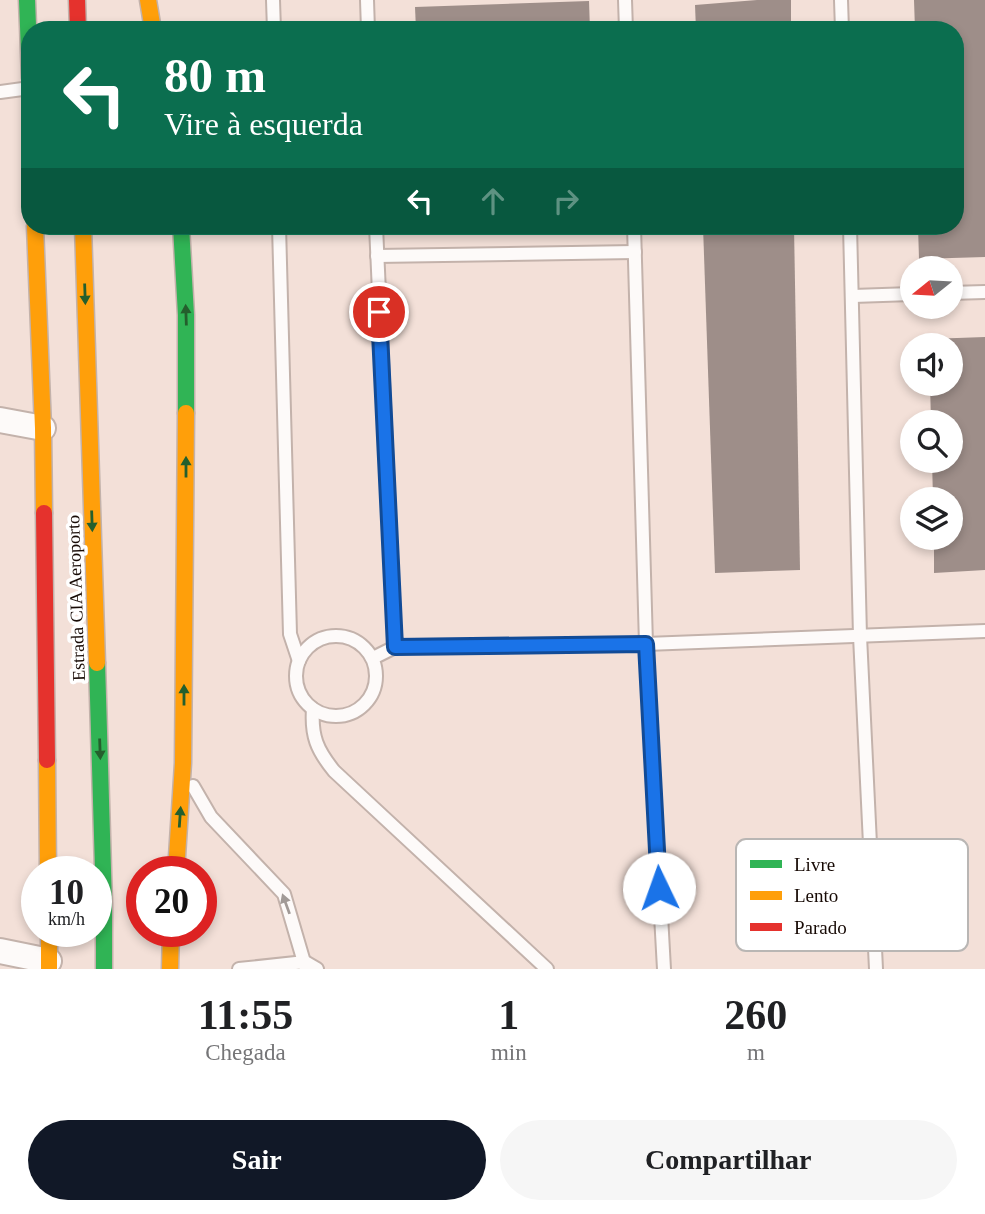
<!DOCTYPE html>
<html lang="pt">
<head>
<meta charset="utf-8">
<style>
	:root { --surface:#fff; --page:#f6f6f6; --text:#202124; --muted:#757577; --accent:#111827 }
	body { margin:0; font-family:"Times New Roman",serif; background:var(--page); color:var(--text); height:100vh; display:flex; flex-direction:column; font-size:26px; white-space:nowrap }
	* { box-sizing:border-box; margin:0 }
	p { font-size:23px; color:var(--muted) }
	.icon { flex:none; width:38px; height:38px; fill:none; stroke:currentColor; stroke-width:2; stroke-linecap:round; stroke-linejoin:round }
	.map { position:relative; height:969px; overflow:hidden }
	.side { display:flex; flex-direction:column; background:var(--surface); flex:1 }
	.side>* { flex:none }
	.hud { position:absolute; left:21px; top:21px; width:943px; height:214px; border-radius:28px; box-shadow:0 4px 10px #0003; background:#0b6e4f; color:#fff; overflow:hidden }
	.needle { width:46px; rotate:252deg }
	.tools { position:absolute; left:900px; top:256px; display:grid; gap:14px }
	.tools a { display:grid; place-items:center; width:63px; height:63px; border-radius:50%; background:var(--surface); box-shadow:0 4px 10px #0003; font-size:35px }
	.speed { position:absolute; left:21px; top:856px; display:flex; gap:14px; font-size:35px; font-weight:700; text-align:center }
	.speed>* { display:grid; place-content:center; width:91px; height:91px; border-radius:50%; background:var(--surface); box-shadow:0 4px 10px #0003; line-height:1 }
	.speed small { font-size:18px; font-weight:400 }
	.speed .limit { border:10px solid #d22; background:#fff; color:#111 }
	.pin { position:absolute; display:grid; place-items:center; width:60px; height:60px; color:#fff; margin:-30px; border:4px solid #fff; border-radius:50%; box-shadow:0 2px 7px #0007 }
	.me { position:absolute; width:77px; margin:-38px; rotate:357deg; stroke-linejoin:round; filter:drop-shadow(0 0 5px #0008) }
	.turn { display:flex; align-items:center; gap:24px; height:147px; padding:0 28px; font-size:32px }
	.turn .icon { width:91px; height:91px; stroke-width:2.5 }
	.turn b { display:block; font-size:49px; line-height:60px }
	.lanes { display:flex; align-items:center; height:66px; padding:0 28px; background:#0003; justify-content:center; gap:35px; direction:ltr }
	.lanes .off { opacity:.35 }
	.eta { display:flex; justify-content:space-evenly; align-items:center; height:119px; text-align:center }
	.eta b { font-size:42px; font-weight:700; line-height:49px }
	.action { display:flex; gap:14px; margin-top:auto; padding:14px 28px }
	.action a { flex:1; height:80px; border-radius:42px; background:var(--accent); color:#fff; font-size:28px; font-weight:700; line-height:80px; text-align:center }
	.action a+a { background:var(--page); color:var(--text) }
	.map>svg:first-child { display:block }
	.building { fill:#9e8e89 }
	.lines { fill:none; stroke-linecap:round; stroke-linejoin:round }
	.lane-casing { stroke:#c3b2ab; stroke-width:16 }
	.street-casing { stroke:#c3b2ab; stroke-width:28 }
	.fast-casing { stroke:#c3b2ab; stroke-width:19 }
	.slow-casing { stroke:#c3b2ab; stroke-width:19 }
	.jam-casing { stroke:#c3b2ab; stroke-width:19 }
	.lane { stroke:#fdfaf9; stroke-width:12 }
	.street { stroke:#fdfaf9; stroke-width:24 }
	.fast { stroke:#30b455; stroke-width:16 }
	.slow { stroke:#ff9f0a; stroke-width:16 }
	.jam { stroke:#e5322d; stroke-width:16 }
	.oneway { fill:#245f2d }
	.oneway2 { fill:#a19a97 }
	.route-casing { stroke:#114b97; stroke-width:18 }
	.route { stroke:#1a73e8; stroke-width:12 }
	.labels { text-anchor:middle; stroke-width:7; stroke-linejoin:round; paint-order:stroke }
	.street-label { font-size:18px; fill:#170a05; stroke:#fff }
	.key { fill:#fff; stroke:#b9b6b4; stroke-width:2 }
	.key-label { font-size:19px; fill:#170a05 }
</style>
</head>
<body>
<div class="map">
<svg width="985" height="969" viewBox="0 0 985 969">
	<rect width="100%" height="100%" fill="#f3e0d8"/>
	<g class="building">
		<path d="M757,0h34v30h-95l-1,-25z"/>
		<path d="M914,0h71v257l-66,2 -1,-33h38v-196h-41z"/>
		<path d="M589,1l1,29h-174l-1,-23z"/>
		<path d="M424,226h44v2l-44,2z"/>
		<path d="M703,226h91l6,344 -85,3z"/>
		<path d="M985,337v233l-51,3v-36h16v-38h-17l-1,-39h18v-38h-19l-1,-39h20v-38h-21v-6z"/>
	</g>
	<g class="lines">
		<g class="lane-casing">
			<g id="lane">
				<path d="M273,0l1,30"/>
				<path d="M367,0l1,30"/>
				<path d="M625,0l1,30"/>
				<path d="M841,0l1,30"/>
				<path d="M0,92l30,-4"/>
				<path d="M279,226l11,408 9,27"/>
				<path d="M376,226l19,421"/>
				<path d="M634,226l12,418 18,325"/>
				<path d="M850,226l10,410 16,333"/>
				<path d="M377,256l258,-4"/>
				<path d="M950,293l35,-1"/>
				<path d="M853,296l59,-2"/>
				<circle cx="336" cy="676" r="40"/>
				<path d="M373,658l22,-11 251,-3 339,-13"/>
				<path d="M313,709c-2,27 4,41 21,62l213,198"/>
				<path d="M193,786l18,31 73,77 22,75"/>
				<path d="M239,969l66,-7 12,7"/>
			</g>
		</g>
		<g class="street-casing">
			<g id="street">
				<path d="M0,420l43,8"/>
				<path d="M0,951l49,10"/>
			</g>
		</g>
		<g class="fast-casing">
			<g id="fast">
				<path d="M27,0l3,78"/>
				<path d="M181,226l5,89v98"/>
				<path d="M97,663l7,241v65"/>
			</g>
		</g>
		<g class="slow-casing">
			<g id="slow">
				<path d="M148,0l5,30"/>
				<path d="M35,226l8,202 1,85"/>
				<path d="M83,226l14,437"/>
				<path d="M47,760l1,112"/>
				<path d="M176,872l7,-109 3,-350"/>
				<path d="M49,931v38"/>
				<path d="M170,969l1,-38"/>
			</g>
		</g>
		<g class="jam-casing">
			<g id="jam">
				<path d="M77,0l1,30"/>
				<path d="M44,513l3,247"/>
			</g>
		</g>
		<use href="#lane" class="lane"/>
		<use href="#street" class="street"/>
		<use href="#fast" class="fast"/>
		<use href="#slow" class="slow"/>
		<use href="#jam" class="jam"/>
	</g>
	<defs><path id="oneway-solid" d="M-6-.8H1V-3.2L6.5 0L1 3.2V.8H-6Z" transform="scale(1.75)"/></defs>
	<g class="oneway">
		<use href="#oneway-solid" transform="translate(85 294) rotate(88)"/>
		<use href="#oneway-solid" transform="translate(186 315) rotate(-92)"/>
		<use href="#oneway-solid" transform="translate(186 467) rotate(-90)"/>
		<use href="#oneway-solid" transform="translate(92 521) rotate(88)"/>
		<use href="#oneway-solid" transform="translate(184 695) rotate(-90)"/>
		<use href="#oneway-solid" transform="translate(100 749) rotate(88)"/>
		<use href="#oneway-solid" transform="translate(180 817) rotate(-86)"/>
	</g>
	<use class="oneway2" href="#oneway-solid" transform="translate(286 904) rotate(-110)"/>
	<g class="lines">
		<g class="route-casing">
			<path id="route" d="M379,312l16,335 251,-3 13,244"/>
		</g>
		<use href="#route" class="route"/>
	</g>
	<g class="labels">
		<g class="street-label">
			<text transform="translate(76 598) rotate(-92)" y="6">Estrada CIA Aeroporto</text>
		</g>
	</g>
	<rect x="736" y="839" width="232" height="112" rx="10" class="key"/>
	<rect x="750" y="860" width="32" height="8" fill="#30b455"/>
	<rect x="750" y="891" width="32" height="9" fill="#ff9f0a"/>
	<rect x="750" y="923" width="32" height="8" fill="#e5322d"/>
	<g class="key-label">
		<text x="794" y="871">Livre</text>
		<text x="794" y="902">Lento</text>
		<text x="794" y="934">Parado</text>
	</g>
</svg>
<div class="tools">
<a><svg class="needle" viewBox="-14 -14 28 28"><path d="M0-13l5 13h-10z" fill="#e53935"/><path d="M0 13l5-13h-10z" fill="#757577"/></svg></a>
<a><svg class="icon" aria-label="sound" viewBox="0 0 24 24"><path d="M4 9h4l5-4v14l-5-4H4zM17 9q2 3 0 6"/></svg></a>
<a><svg class="icon" aria-label="search" viewBox="0 0 24 24"><circle cx="10" cy="10" r="6"/><path d="M15 15l6 6"/></svg></a>
<a><svg class="icon" aria-label="layers" viewBox="0 0 24 24"><path d="M12 4l9 5-9 5-9-5zM3 14l9 5 9-5"/></svg></a>
</div>
<div class="speed"><div>10<small>km/h</small></div><div class="limit">20</div></div>
<div class="pin" style="left:379px;top:312px;background:#d93025"><svg class="icon" aria-label="arrive" viewBox="0 0 24 24"><path d="M6 21V4h12l-3 4 3 4H6"/></svg></div>
<svg class="me" style="left:659px;top:888px" viewBox="-20 -20 40 40"><circle r="19" fill="#fff"/><path d="M0-13L10 11 0 6-10 11z" fill="#1a73e8"/></svg>
<div class="hud">
<div class="turn"><svg class="icon" aria-label="left" viewBox="0 0 24 24"><path d="M17 20v-9H6M10 6l-5 5 5 5"/></svg><div><b>80 m</b>Vire à esquerda</div></div>
<div class="lanes"><svg class="icon" aria-label="left" viewBox="0 0 24 24"><path d="M17 20v-9H6M10 6l-5 5 5 5"/></svg><svg class="icon off" aria-label="ahead" viewBox="0 0 24 24"><path d="M12 20V5M6 11l6-6 6 6"/></svg><svg class="icon off" aria-label="right" viewBox="0 0 24 24"><path d="M7 20v-9h11M14 6l5 5-5 5"/></svg></div>
</div>
</div>
<section class="side">
<div class="eta">
<div><b>11:55</b><p>Chegada</p></div>
<div><b>1</b><p>min</p></div>
<div><b>260</b><p>m</p></div>
</div>
<div class="action"><a>Sair</a><a>Compartilhar</a></div>
</section>
</body>
</html>
